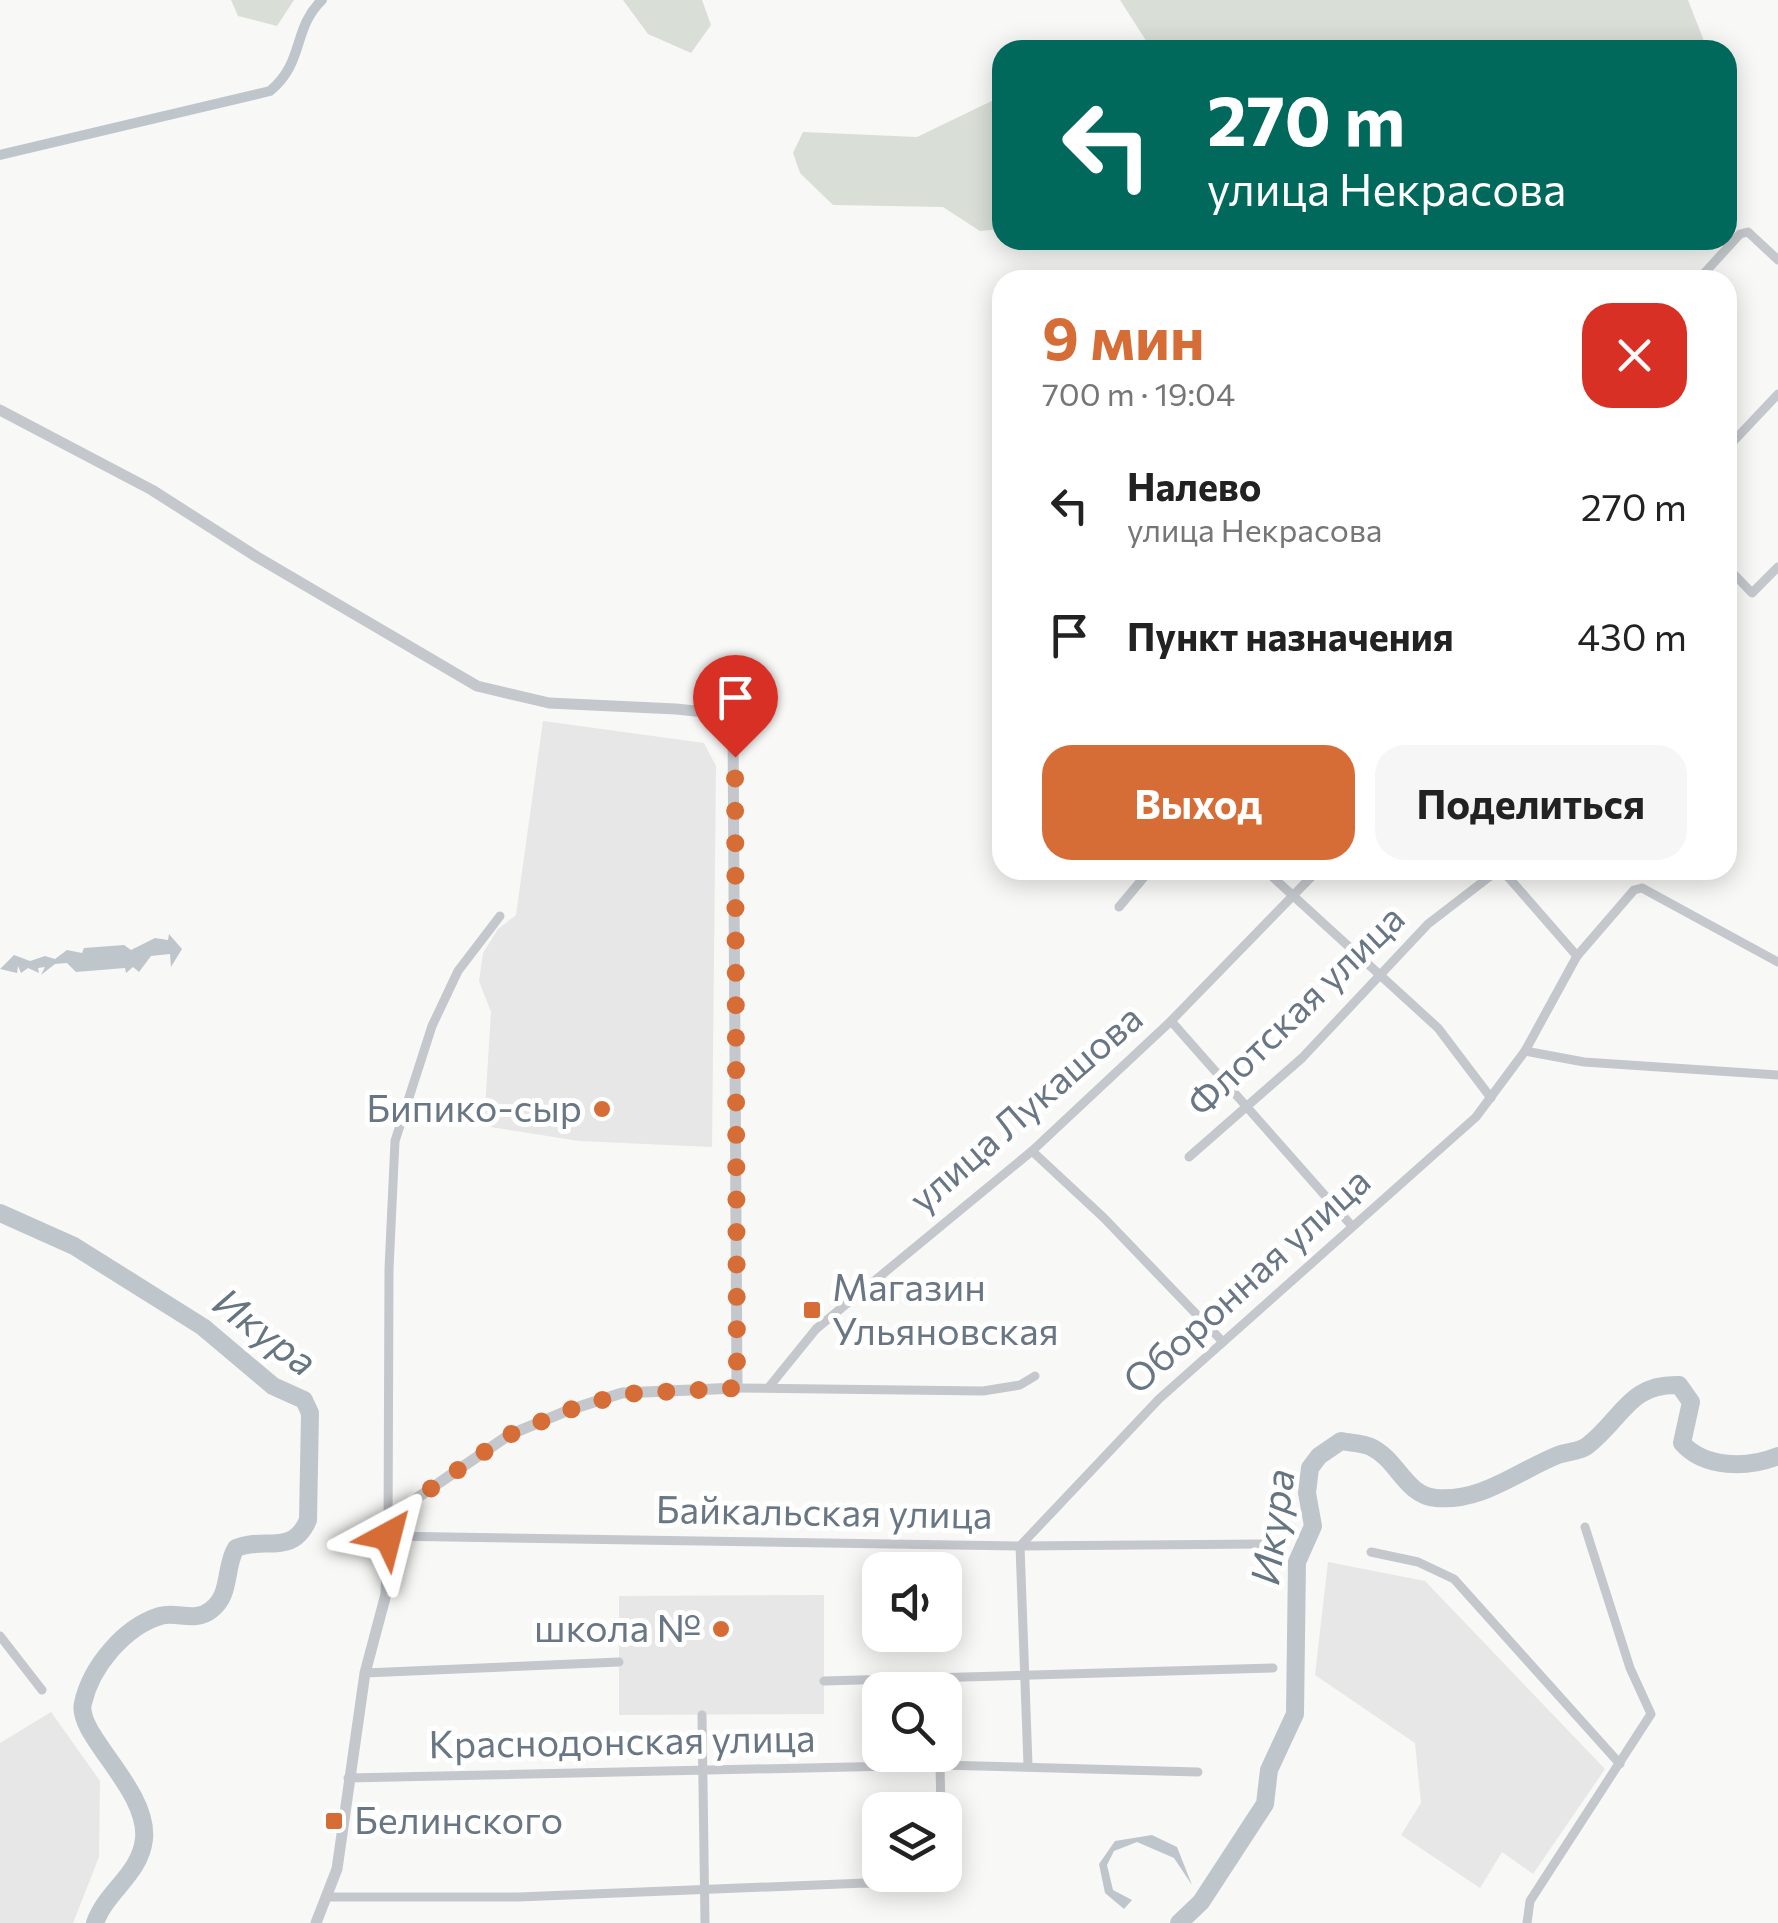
<!DOCTYPE html>
<html lang="ru">
<head>
<meta charset="utf-8">
<style>
	:root { --surface:#fff; --page:#f6f6f6; --text:#222; --muted:#767676; --accent:#d66d37 }
	body { margin:0; font-family:Commissioner,sans-serif; background:var(--page); color:var(--text); height:100vh; display:flex; flex-direction:column; font-size:38px; white-space:nowrap }
	* { box-sizing:border-box; margin:0 }
	p { font-size:32px; color:var(--muted) }
	.icon { flex:none; width:55px; height:55px; fill:none; stroke:currentColor; stroke-width:2; stroke-linecap:round; stroke-linejoin:round }
	.map { position:relative; flex:1; overflow:hidden }
	.drawer { position:absolute; left:992px; top:270px; width:745px; height:610px; display:flex; flex-direction:column; background:var(--surface); border-radius:30px; box-shadow:0 5px 25px #0003 }
	.drawer>* { flex:none }
	.top-card { position:absolute; left:992px; top:40px; width:745px; height:210px; border-radius:30px; box-shadow:0 5px 25px #0003; background:#00695c; color:#fff; overflow:hidden }
	.controls { position:absolute; left:862px; top:1552px; display:grid; gap:20px }
	.controls a { display:grid; place-items:center; width:100px; height:100px; border-radius:20px; background:var(--surface); box-shadow:0 5px 25px #0003; font-size:50px }
	.pin { position:absolute; display:grid; place-items:center; width:85px; height:85px; color:#fff; margin:-102px -42px; border-radius:50% 50% 50% 0; rotate:-45deg; box-shadow:0 0 10px #0007 }
	.pin .icon { rotate:45deg }
	.me { position:absolute; width:110px; margin:-55px; rotate:38deg; stroke-linejoin:round; filter:drop-shadow(0 0 8px #0008) }
	.turn { display:flex; align-items:center; gap:35px; height:210px; padding:0 50px; font-size:45px }
	.turn .icon { width:130px; height:130px; stroke-width:2.5 }
	.turn b { display:block; font-size:70px; line-height:85px }
	.round { display:grid; place-items:center; flex:none; width:105px; height:105px; border-radius:30px; background:var(--page) }
	.headline { display:flex; align-items:center; justify-content:space-between; height:170px; padding:0 50px }
	h1 { font-size:60px; font-weight:700; line-height:75px; color:var(--accent) }
	.cta { display:flex; gap:20px; margin-top:auto; padding:20px 50px }
	.cta a { flex:1; height:115px; border-radius:30px; background:var(--accent); color:#fff; font-size:40px; font-weight:700; line-height:115px; text-align:center }
	.cta a+a { background:var(--page); color:var(--text) }
	ul { padding:0; list-style:none }
	li { display:flex; align-items:center; gap:30px; height:130px; padding:0 50px }
	li div { flex:1 }
	li b { display:block; font-size:38px }
	li em { font-style:normal }
	.map>svg:first-child { display:block }
	.built { fill:#e6e7e6 }
	.green { fill:#d9dfd7 }
	.water { fill:#bec6cc }
	.lines { fill:none; stroke-linecap:round; stroke-linejoin:round }
	.canal { stroke:#bec6cc; stroke-width:10 }
	.river { stroke:#bec6cc; stroke-width:18 }
	.minor { stroke:#c4c7cb; stroke-width:9 }
	.tertiary { stroke:#c4c7cb; stroke-width:11 }
	.route { stroke:#d66d37; stroke-width:18; stroke-dasharray:0 32.4 }
	.poi-dot { fill:#d66d37; stroke:#fff; stroke-width:4 }
	.labels { text-anchor:middle; stroke-width:10; stroke-linejoin:round; paint-order:stroke }
	.street-label { font-size:38px; fill:#697684; stroke:#fff }
	.poi-label { font-size:38px; fill:#697684; stroke:#fff; text-anchor:end }
	.water-label { font-size:40px; font-style:italic; fill:#657680; stroke:#fff }
</style>
</head>
<body>
<div class="map">
<svg width="1778" height="1923" viewBox="0 0 1778 1923">
	<rect width="100%" height="100%" fill="#f8f8f6"/>
	<g class="built">
		<path d="M543,721l161,22 12,23 -4,381 -133,-6 -95,-15 7,-114 -12,-31 4,-28 15,-24 18,-14z"/>
		<path d="M1328,1562l97,19 180,188 -72,105 -31,-22 -22,36 -79,-53 20,-32 -6,-60 -100,-68z"/>
		<path d="M824,1595v119l-205,1v-119z"/>
		<path d="M51,1712l49,69 -1,76 -26,66h-73v-180z"/>
	</g>
	<g class="green">
		<path d="M231,0h63l-17,26 -39,-10z"/>
		<path d="M623,0h79l9,25 -20,28 -43,-19z"/>
		<path d="M1120,0h568l16,41 -10,9 -97,-7 -71,1 -10,6h-364z"/>
		<path d="M1002,96v133l-22,2 -37,-24 -110,-2 -33,-32 -7,-20 10,-21 114,5z"/>
	</g>
	<g class="water">
		<path d="M169,934l13,15 -11,18 -1,-13 -19,2 -12,16 -6,-5 -7,6 -1,-5 -49,4 -9,-9 -12,1 -14,11 4,-8 -7,1 1,5 -11,-5 -7,5 -3,-7 -1,7 -17,-4 14,-14 16,6 15,-5 10,3 12,-9 15,3 2,-5 40,-3 7,5 24,-12 13,2z"/>
		<path d="M1152,1835l25,12 15,38 -18,-27 -37,-16 -23,9 -7,14 6,25 19,10 -8,9 -19,-16 -6,-29 16,-23z"/>
	</g>
	<g class="lines">
		<path class="canal" d="M0,155l270,-64c35,-29 22,-62 52,-91"/>
		<g class="river">
			<path d="M0,1213l74,33 129,81 70,59 31,14 6,13 -2,107c-16,37 -44,16 -72,28 -12,19 -4,46 -25,62 -16,13 -34,1 -51,6 -36,11 -69,51 -77,87 -8,31 66,86 61,136 -4,36 -38,52 -49,84"/>
			<path d="M1179,1923l22,-21 64,-98 4,-34 26,-56 2,-152 16,-36 -6,-33 3,-25 9,-12 22,-15c10,2 22,2 30,6 27,13 34,48 65,51 46,4 82,-27 122,-43 10,-4 21,-3 29,-9 36,-28 42,-63 92,-61l12,17 -9,41c23,26 66,25 96,13"/>
		</g>
		<g class="minor">
			<path d="M1698,280l42,-46 8,-2 30,28"/>
			<path d="M1728,447l50,-53"/>
			<path d="M1728,568l24,25 26,-26"/>
			<path d="M1265,870l173,158 53,70"/>
			<path d="M1119,907l31,-37"/>
			<path d="M500,916l-42,55 -26,55 -37,115 -6,128 -1,267 632,10 240,-2"/>
			<path d="M1171,1021l180,204"/>
			<path d="M1525,1051l59,11 194,13"/>
			<path d="M1032,1151l72,67 119,124"/>
			<path d="M1189,1157l113,-99 126,-134 65,-50 8,-2 8,6 68,78"/>
			<path d="M769,1387l47,-58 216,-178 139,-130 147,-151"/>
			<path d="M737,1388l246,3 37,-6 15,-9"/>
			<path d="M1371,1552l47,10 36,17 166,185"/>
			<path d="M0,1636l42,54"/>
			<path d="M365,1673l254,-11"/>
			<path d="M824,1681l449,-13"/>
			<path d="M702,1715l3,208"/>
			<path d="M940,1765l1,45"/>
			<path d="M1028,1765l-8,-219 139,-147 317,-282 49,-66 52,-95 57,-66 8,-2 136,74"/>
			<path d="M348,1778l592,-13 258,7"/>
			<path d="M329,1897h190l346,-14 63,2 12,-10"/>
			<path d="M1527,1923l3,-22 121,-187 -21,-46 -45,-141"/>
		</g>
		<path class="tertiary" d="M0,410l152,80 105,67 220,129 72,17 127,6 38,4 19,9 4,666 -115,5 -53,17 -60,25 -92,63 -29,38 -2,58 -21,79 -28,196 -21,54"/>
	</g>
	<g class="lines">
		<path class="route" d="M388,1536l29,-38 92,-63 60,-25 53,-16 115,-6 -2,-631"/>
	</g>
	<g class="poi-dot">
		<circle cx="602" cy="1109" r="10"/>
		<rect x="802" y="1300" width="20" height="20" rx="5"/>
		<circle cx="721" cy="1629" r="10"/>
		<rect x="324" y="1811" width="20" height="20" rx="5"/>
	</g>
	<g class="labels">
		<g class="street-label">
			<text transform="translate(1296 1011) rotate(-44)" y="13">Флотская улица</text>
			<text transform="translate(1026 1109) rotate(-41)" y="13">улица Лукашова</text>
			<text transform="translate(1247 1281) rotate(-42)" y="13">Оборонная улица</text>
			<text transform="translate(824 1513) rotate(1)" y="13">Байкальская улица</text>
			<text transform="translate(622 1742) rotate(-1)" y="13">Краснодонская улица</text>
		</g>
		<g class="poi-label">
			<text x="582" y="1122">Бипико-сыр</text>
			<text x="832" y="1301" text-anchor="start">Магазин<tspan x="832" dy="44">Ульяновская</tspan></text>
			<text x="701" y="1642">школа №</text>
			<text x="354" y="1834" text-anchor="start">Белинского</text>
		</g>
		<g class="water-label">
			<text transform="translate(265 1332) rotate(37)" y="14">Икура</text>
			<text transform="translate(1273 1527) rotate(-82)" y="14">Икура</text>
		</g>
	</g>
</svg>
<div class="controls">
<a><svg class="icon" aria-label="sound" viewBox="0 0 24 24"><path d="M4 9h4l5-4v14l-5-4H4zM17 9q2 3 0 6"/></svg></a>
<a><svg class="icon" aria-label="search" viewBox="0 0 24 24"><circle cx="10" cy="10" r="6"/><path d="M15 15l6 6"/></svg></a>
<a><svg class="icon" aria-label="layers" viewBox="0 0 24 24"><path d="M12 4l9 5-9 5-9-5zM3 14l9 5 9-5"/></svg></a>
</div>
<div class="pin" style="left:735px;top:757px;background:#d93025"><svg class="icon" aria-label="arrive" viewBox="0 0 24 24"><path d="M6 21V4h12l-3 4 3 4H6"/></svg></div>
<svg class="me" style="left:388px;top:1536px" viewBox="-20 -20 40 40"><path d="M0-17L14 15 0 8-14 15z" fill="#d66d37" stroke="#fff" stroke-width="4"/></svg>
<div class="top-card">
<div class="turn"><svg class="icon" aria-label="left" viewBox="0 0 24 24"><path d="M17 20v-9H6M10 6l-5 5 5 5"/></svg><div><b>270 m</b>улица Некрасова</div></div>
</div>
<section class="drawer">
<div class="headline"><div><h1>9 мин</h1><p>700 m · 19:04</p></div><a class="round" style="background:#d93025;color:#fff"><svg class="icon" aria-label="close" viewBox="0 0 24 24"><path d="M6 6l12 12M18 6L6 18"/></svg></a></div>
<ul>
<li><svg class="icon" aria-label="left" viewBox="0 0 24 24"><path d="M17 20v-9H6M10 6l-5 5 5 5"/></svg><div><b>Налево</b><p>улица Некрасова</p></div><em>270 m</em></li>
<li><svg class="icon" aria-label="arrive" viewBox="0 0 24 24"><path d="M6 21V4h12l-3 4 3 4H6"/></svg><div><b>Пункт назначения</b></div><em>430 m</em></li>
</ul>
<div class="cta"><a>Выход</a><a>Поделиться</a></div>
</section>
</div>
</body>
</html>
